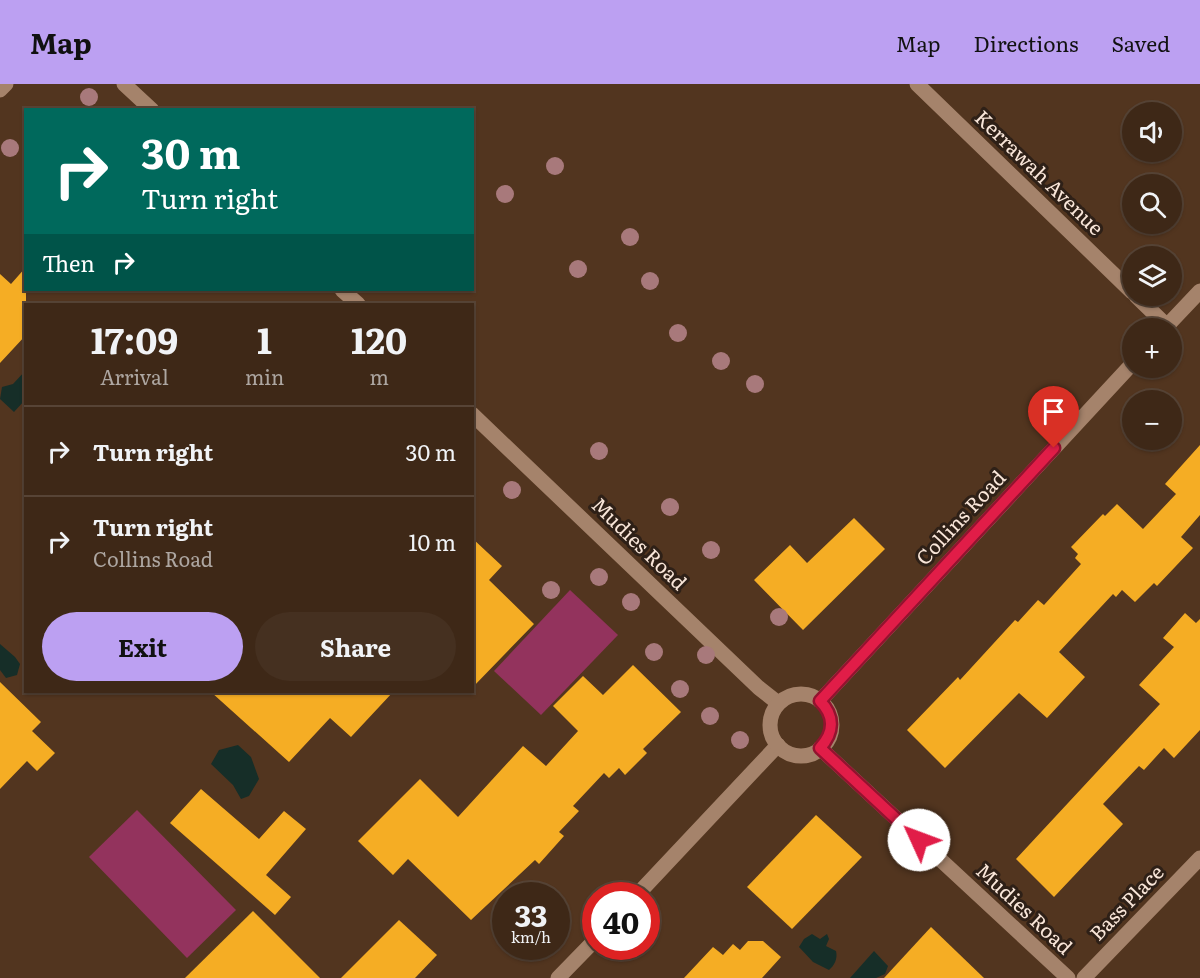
<!DOCTYPE html>
<html lang="en">
<head>
<meta charset="utf-8">
<style>
	:root { --surface:#3e2817; --page:#453020; --text:#f1f3f6; --muted:#ada6a1; --line:#574436; --accent:#bca0f2 }
	body { margin:0; font-family:Literata,serif; background:var(--page); color:var(--text); height:100vh; display:flex; flex-direction:column; font-size:22px; white-space:nowrap }
	* { box-sizing:border-box; margin:0 }
	p { font-size:20px; color:var(--muted) }
	.icon { flex:none; width:33px; height:33px; fill:none; stroke:currentColor; stroke-width:2; stroke-linecap:round; stroke-linejoin:round }
	.map { position:relative; flex:1; overflow:hidden }
	.side { position:absolute; left:24px; top:219px; width:450px; height:390px; display:flex; flex-direction:column; background:var(--surface); border-radius:0px; box-shadow:0 2px 4px #0004,0 0 0 2px var(--line) }
	.side>* { flex:none }
	.banner { position:absolute; left:24px; top:24px; width:450px; height:183px; border-radius:0px; box-shadow:0 2px 4px #0004,0 0 0 2px var(--line); background:#00695c; color:#fff; overflow:hidden }
	.controls { position:absolute; left:1122px; top:18px; display:grid; gap:12px }
	.controls a { display:grid; place-items:center; width:60px; height:60px; border-radius:50%; background:var(--surface); box-shadow:0 2px 4px #0004,0 0 0 2px var(--line); font-size:30px }
	.speed { position:absolute; left:492px; top:798px; display:flex; gap:12px; font-size:30px; font-weight:700; text-align:center }
	.speed>* { display:grid; place-content:center; width:78px; height:78px; border-radius:50%; background:var(--surface); box-shadow:0 2px 4px #0004,0 0 0 2px var(--line); line-height:1 }
	.speed small { font-size:15px; font-weight:400 }
	.speed .limit { border:9px solid #d22; background:#fff; color:#111 }
	.pin { position:absolute; display:grid; place-items:center; width:51px; height:51px; color:#fff; margin:-62px -26px; border-radius:50% 50% 50% 0; rotate:-45deg; box-shadow:0 0 6px #0007 }
	.pin .icon { rotate:45deg }
	.me { position:absolute; width:66px; margin:-33px; rotate:313deg; stroke-linejoin:round; filter:drop-shadow(0 0 4px #0008) }
	.turn { display:flex; align-items:center; gap:21px; height:126px; padding:0 18px; font-size:27px }
	.turn .icon { width:78px; height:78px; stroke-width:2.5 }
	.turn b { display:block; font-size:42px; line-height:51px }
	.then { display:flex; align-items:center; height:57px; padding:0 18px; background:#0003; gap:12px; font-size:22px }
	.eta { display:flex; justify-content:space-evenly; align-items:center; height:102px; text-align:center }
	.eta b { font-size:36px; font-weight:700; line-height:42px }
	.button { display:flex; gap:12px; margin-top:auto; padding:12px 18px }
	.button a { flex:1; height:69px; border-radius:36px; background:var(--accent); color:#111; font-size:24px; font-weight:700; line-height:69px; text-align:center }
	.button a+a { background:var(--page); color:var(--text) }
	ul { padding:0; list-style:none }
	li { display:flex; align-items:center; gap:18px; height:90px; padding:0 18px; border-top:2px solid var(--line) }
	li div { flex:1 }
	li b { display:block; font-size:22px }
	li em { font-style:normal }
	header { display:flex; align-items:center; gap:36px; box-sizing:border-box; height:84px; padding:0 30px; background:var(--accent); color:#111 }
	header strong { font-size:28px }
	nav { display:flex; gap:33px; margin-inline-start:auto; font-size:21px }
	.map>svg:first-child { display:block }
	.green { fill:#93335d }
	.water { fill:#162e28 }
	.building { fill:#f5ad24 }
	.lines { fill:none; stroke-linecap:round; stroke-linejoin:round }
	.street { stroke:#a5836b; stroke-width:15 }
	.secondary { stroke:#a5836b; stroke-width:15 }
	.tree { fill:#a8797b }
	.route-casing { stroke:#92132f; stroke-width:15 }
	.route { stroke:#e11d48; stroke-width:10 }
	.labels { text-anchor:middle; stroke-width:6; stroke-linejoin:round; paint-order:stroke }
	.street-label { font-size:20px; fill:#f9e6d9; stroke:#2e2017 }
</style>
</head>
<body>
<header>
<strong>Map</strong>
<nav><a>Map</a><a>Directions</a><a>Saved</a></nav>
</header>
<div class="map">
<svg width="1200" height="894" viewBox="0 0 1200 894">
	<rect width="100%" height="100%" fill="#52351f"/>
	<g class="green">
		<path d="M570,506l48,45 -77,80 -47,-44z"/>
		<path d="M137,726l99,100 -49,48 -98,-101z"/>
	</g>
	<g class="water">
		<path d="M25,287v29l-11,12 -14,-13 2,-12 11,-3z"/>
		<path d="M0,560l15,13 5,7 -3,11 -11,3 -6,-8z"/>
		<path d="M238,661l13,12 8,22 -10,17 -8,3 -8,-14 -22,-21 8,-14z"/>
		<path d="M812,850l8,5 7,-5 2,5 -3,7 10,5c2,8 -2,15 -7,19l-16,-8 -14,-15 5,-8z"/>
		<path d="M874,867l14,15 -3,8 -9,4h-26z"/>
	</g>
	<g class="building">
		<path d="M26,183v68l-26,28v-89l11,10z"/>
		<path d="M1200,361v70l-19,22 12,11 -36,38 -3,-3 -19,19 -13,-12 -6,7 -3,-3 -54,58 26,25 -38,41 -28,-25 -74,75 -38,-38 51,-53 2,3 55,-60 3,2 20,-22 6,5 37,-41 -6,-6 3,-4 -7,-7 32,-33 2,2 12,-12 26,25 33,-35 -11,-10z"/>
		<path d="M854,434l31,31 -82,81 -49,-50 36,-35 17,18z"/>
		<path d="M472,454l30,28 -13,14 45,44 -62,64z"/>
		<path d="M1185,529l11,10 4,-4v111l-26,28 -10,-10 -20,22 -5,-4 -36,38 20,20 -69,73 -38,-38 144,-155 -21,-19 35,-38 -11,-9z"/>
		<path d="M633,581l48,47 -38,37 4,4 -22,22 -6,-7 -10,10 -5,-5 -31,33 6,5 -20,21 5,4 -25,28 -4,-4 -64,60 -63,-61 -15,16 -35,-34 62,-62 38,38 65,-71 23,20 32,-35 -25,-25 30,-30 20,19z"/>
		<path d="M0,598l41,40 -9,9 23,22 -18,18 -10,-10 -27,28z"/>
		<path d="M211,608h182l-42,45 -21,-19 -41,44z"/>
		<path d="M201,705l58,50 25,-28 22,18 -40,46 25,22 -16,18 -105,-92z"/>
		<path d="M816,731l46,42 -70,72 -45,-42z"/>
		<path d="M253,827l67,67h-135z"/>
		<path d="M399,836l38,35 -22,23h-74z"/>
		<path d="M931,843l53,51h-100z"/>
		<path d="M748,857h15l18,16 -19,21h-78l29,-31 10,8 10,-11 7,6z"/>
	</g>
	<g class="lines">
		<g class="street">
			<path d="M124,0l28,26"/>
			<path d="M917,0l215,208"/>
			<path d="M0,6l6,-6"/>
			<path d="M342,206l16,14"/>
			<path d="M1136,212l31,30"/>
			<path d="M472,330l287,274 19,15"/>
			<path d="M636,812l142,-151"/>
			<path d="M558,894l38,-39"/>
			<path d="M1084,894l116,-120"/>
		</g>
		<g class="secondary">
			<path d="M1165,244l35,-37"/>
			<circle cx="801" cy="641" r="31"/>
			<path d="M820,617l312,-337"/>
			<path d="M820,664l248,230"/>
		</g>
	</g>
	<g class="tree">
		<circle cx="89" cy="13" r="9"/>
		<circle cx="10" cy="64" r="9"/>
		<circle cx="555" cy="82" r="9"/>
		<circle cx="505" cy="110" r="9"/>
		<circle cx="630" cy="153" r="9"/>
		<circle cx="578" cy="185" r="9"/>
		<circle cx="650" cy="197" r="9"/>
		<circle cx="678" cy="249" r="9"/>
		<circle cx="721" cy="277" r="9"/>
		<circle cx="755" cy="300" r="9"/>
		<circle cx="599" cy="367" r="9"/>
		<circle cx="512" cy="406" r="9"/>
		<circle cx="670" cy="423" r="9"/>
		<circle cx="711" cy="466" r="9"/>
		<circle cx="599" cy="493" r="9"/>
		<circle cx="551" cy="506" r="9"/>
		<circle cx="631" cy="518" r="9"/>
		<circle cx="779" cy="533" r="9"/>
		<circle cx="654" cy="568" r="9"/>
		<circle cx="706" cy="571" r="9"/>
		<circle cx="680" cy="605" r="9"/>
		<circle cx="710" cy="632" r="9"/>
		<circle cx="740" cy="656" r="9"/>
	</g>
	<g class="lines">
		<g class="route-casing">
			<path id="route" d="M919,756l-99,-92c14,-15 15,-32 0,-47l234,-253"/>
		</g>
		<use href="#route" class="route"/>
	</g>
	<g class="labels">
		<g class="street-label">
			<text transform="translate(1039 89) rotate(44)" y="7">Kerrawah Avenue</text>
			<text transform="translate(961 434) rotate(-47)" y="7">Collins Road</text>
			<text transform="translate(639 460) rotate(44)" y="7">Mudies Road</text>
			<text transform="translate(1127 819) rotate(-46)" y="7">Bass Place</text>
			<text transform="translate(1024 825) rotate(43)" y="7">Mudies Road</text>
		</g>
	</g>
</svg>
<div class="controls">
<a><svg class="icon" aria-label="sound" viewBox="0 0 24 24"><path d="M4 9h4l5-4v14l-5-4H4zM17 9q2 3 0 6"/></svg></a>
<a><svg class="icon" aria-label="search" viewBox="0 0 24 24"><circle cx="10" cy="10" r="6"/><path d="M15 15l6 6"/></svg></a>
<a><svg class="icon" aria-label="layers" viewBox="0 0 24 24"><path d="M12 4l9 5-9 5-9-5zM3 14l9 5 9-5"/></svg></a>
<a>+</a>
<a>−</a>
</div>
<div class="speed"><div>33<small>km/h</small></div><div class="limit">40</div></div>
<div class="pin" style="left:1054px;top:364px;background:#d93025"><svg class="icon" aria-label="arrive" viewBox="0 0 24 24"><path d="M6 21V4h12l-3 4 3 4H6"/></svg></div>
<svg class="me" style="left:919px;top:756px" viewBox="-20 -20 40 40"><circle r="19" fill="#fff"/><path d="M0-13L10 11 0 6-10 11z" fill="#e11d48"/></svg>
<div class="banner">
<div class="turn"><svg class="icon" aria-label="right" viewBox="0 0 24 24"><path d="M7 20v-9h11M14 6l5 5-5 5"/></svg><div><b>30 m</b>Turn right</div></div>
<div class="then">Then<svg class="icon" aria-label="right" viewBox="0 0 24 24"><path d="M7 20v-9h11M14 6l5 5-5 5"/></svg></div>
</div>
<section class="side">
<div class="eta">
<div><b>17:09</b><p>Arrival</p></div>
<div><b>1</b><p>min</p></div>
<div><b>120</b><p>m</p></div>
</div>
<ul>
<li><svg class="icon" aria-label="right" viewBox="0 0 24 24"><path d="M7 20v-9h11M14 6l5 5-5 5"/></svg><div><b>Turn right</b></div><em>30 m</em></li>
<li><svg class="icon" aria-label="right" viewBox="0 0 24 24"><path d="M7 20v-9h11M14 6l5 5-5 5"/></svg><div><b>Turn right</b><p>Collins Road</p></div><em>10 m</em></li>
</ul>
<div class="button"><a>Exit</a><a>Share</a></div>
</section>
</div>
</body>
</html>
